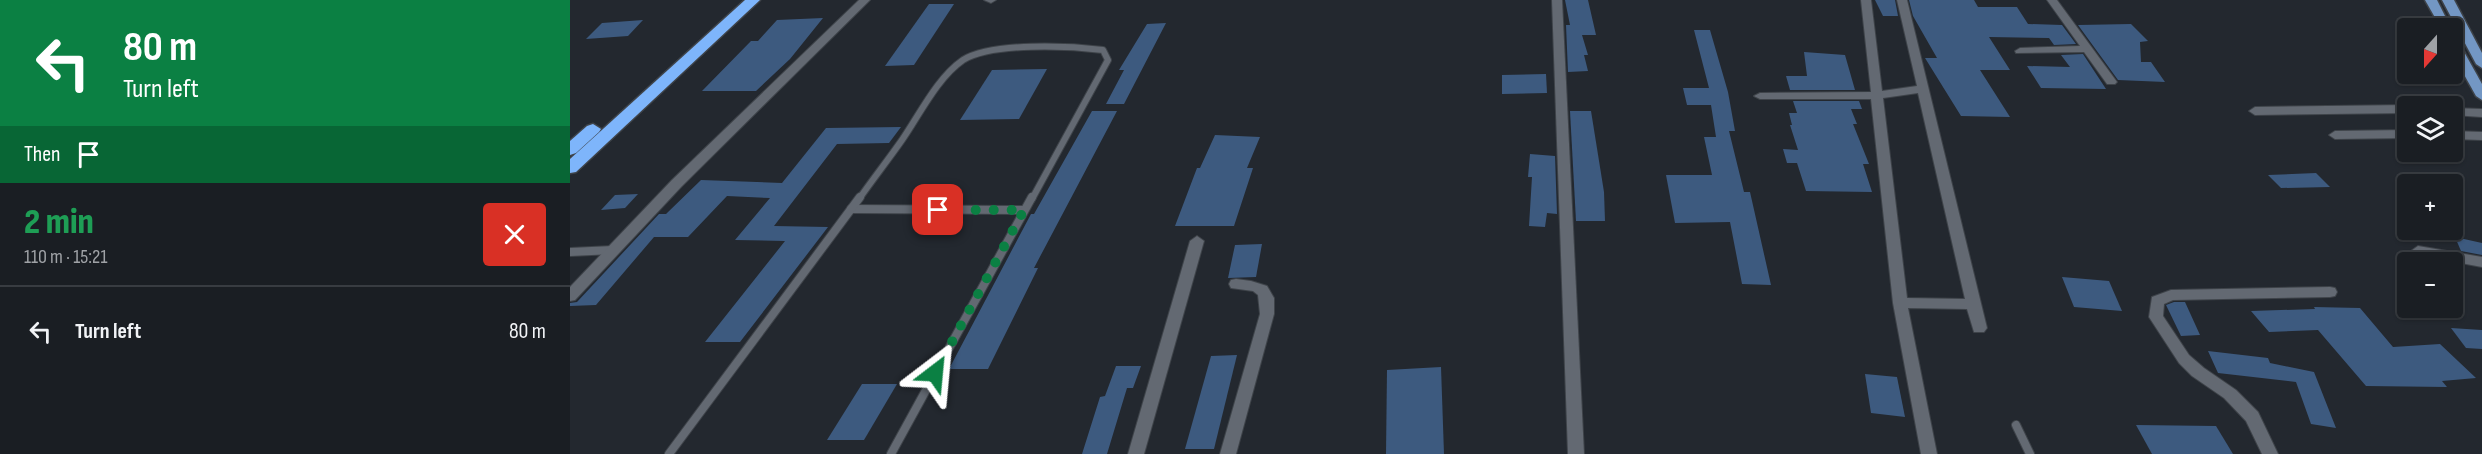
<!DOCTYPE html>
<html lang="en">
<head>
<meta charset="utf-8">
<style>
	:root { --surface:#1a1e23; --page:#272b30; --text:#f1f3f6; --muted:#9fa2a6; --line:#383c41 }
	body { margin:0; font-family:"Sofia Sans Condensed",sans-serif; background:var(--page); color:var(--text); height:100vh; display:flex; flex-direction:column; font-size:22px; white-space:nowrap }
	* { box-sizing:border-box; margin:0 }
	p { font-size:20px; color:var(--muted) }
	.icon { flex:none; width:33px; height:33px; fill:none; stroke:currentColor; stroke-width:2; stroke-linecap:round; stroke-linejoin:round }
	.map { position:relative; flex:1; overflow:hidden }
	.side { display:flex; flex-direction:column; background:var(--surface); width:570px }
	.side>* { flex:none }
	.hud { background:#0b8043; color:#fff; overflow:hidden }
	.needle { width:39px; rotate:201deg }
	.controls { position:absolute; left:1827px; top:18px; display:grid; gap:12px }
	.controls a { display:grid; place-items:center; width:66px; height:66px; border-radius:6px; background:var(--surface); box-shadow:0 2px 4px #0004,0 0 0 2px var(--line); font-size:30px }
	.pin { position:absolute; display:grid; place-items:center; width:51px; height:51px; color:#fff; margin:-26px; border-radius:12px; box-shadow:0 3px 9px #0006 }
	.me { position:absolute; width:66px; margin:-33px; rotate:29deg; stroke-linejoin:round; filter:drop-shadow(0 0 4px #0008) }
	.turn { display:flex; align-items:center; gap:21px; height:126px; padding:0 24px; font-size:27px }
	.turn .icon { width:78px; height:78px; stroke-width:2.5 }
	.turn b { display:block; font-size:42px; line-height:51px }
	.then { display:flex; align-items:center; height:57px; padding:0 24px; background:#0003; gap:12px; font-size:22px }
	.round { display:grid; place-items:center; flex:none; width:63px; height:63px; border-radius:6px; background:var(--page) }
	.head { display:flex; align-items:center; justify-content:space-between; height:102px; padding:0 24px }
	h1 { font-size:36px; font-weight:800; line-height:45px; color:#1e9e55 }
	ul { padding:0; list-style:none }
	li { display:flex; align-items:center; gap:18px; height:90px; padding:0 24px; border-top:2px solid var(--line) }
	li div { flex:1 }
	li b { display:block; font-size:22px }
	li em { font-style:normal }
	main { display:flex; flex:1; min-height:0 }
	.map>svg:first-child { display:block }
	.building { fill:#3d5a7f }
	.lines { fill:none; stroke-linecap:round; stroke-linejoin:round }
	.lane-far1-casing { stroke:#3e4349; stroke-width:8 }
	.lane-casing { stroke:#3e4349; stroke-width:10 }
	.street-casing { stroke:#3e4349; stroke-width:2 }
	.primary-casing { stroke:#3e4349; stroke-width:3 }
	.highway-casing { stroke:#3e4349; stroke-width:3 }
	.lane-far1 { stroke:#636972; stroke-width:6 }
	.lane { stroke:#636972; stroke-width:8 }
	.street { fill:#636972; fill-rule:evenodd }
	.primary { fill:#7397c4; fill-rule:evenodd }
	.highway { fill:#7eb5fb; fill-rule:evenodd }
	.route { stroke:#0b8043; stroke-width:10; stroke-dasharray:0 18 }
</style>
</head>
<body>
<main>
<section class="side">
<div class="hud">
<div class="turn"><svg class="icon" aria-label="left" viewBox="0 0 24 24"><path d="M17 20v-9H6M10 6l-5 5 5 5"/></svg><div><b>80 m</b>Turn left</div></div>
<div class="then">Then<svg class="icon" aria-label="arrive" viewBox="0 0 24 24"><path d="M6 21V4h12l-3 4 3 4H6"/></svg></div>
</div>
<div class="head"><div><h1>2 min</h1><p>110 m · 15:21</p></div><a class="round" style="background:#d93025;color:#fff"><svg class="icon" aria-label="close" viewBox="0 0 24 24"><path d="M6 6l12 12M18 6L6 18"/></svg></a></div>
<ul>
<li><svg class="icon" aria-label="left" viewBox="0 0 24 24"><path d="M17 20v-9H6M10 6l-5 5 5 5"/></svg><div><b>Turn left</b></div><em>80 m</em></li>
</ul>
</section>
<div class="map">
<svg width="1912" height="454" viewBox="0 0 1912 454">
	<rect width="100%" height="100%" fill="#23282f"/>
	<g class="building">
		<path d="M995,0h23l8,35h-14l6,20h-4l4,16 -20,1 -2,-47h4z"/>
		<path d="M1305,0h20l3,16h-15z"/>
		<path d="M1339,0h65l4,7h39l11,17 34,1 14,19 -22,1 -5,-7 -60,-1 21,33h-30l30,47 -49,-1 -36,-58h12l-24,-42z"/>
		<path d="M359,4h25l-40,61 -29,1z"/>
		<path d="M253,18l-33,41 -34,32h-54l49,-50h7l19,-21z"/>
		<path d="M73,20l-15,16 -42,3 16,-16z"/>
		<path d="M596,23l-42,81h-18l18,-34h-5l28,-46z"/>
		<path d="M1561,24l17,17 -8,1 1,20h10l14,20 -47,-2 -40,-55z"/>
		<path d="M1124,30h16l18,62 7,39h-6l15,61h6l21,93 -29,-1 -12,-62 -55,1 -9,-48h46l-8,-38h12l-5,-32h-24l-4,-17h26z"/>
		<path d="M1234,52l41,3 10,35h-65l-4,-14h21z"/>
		<path d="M1513,54l23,35 -65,-1 -14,-22 43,1 -9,-12z"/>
		<path d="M477,69l-28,50 -59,1 32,-50z"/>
		<path d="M976,74l1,19 -45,1v-19z"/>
		<path d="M1223,101h66l3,8h-11l6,15h-4l16,40h-6l9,28 -66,-1 -9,-28h-10l-4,-14 15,1 -8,-25h2l-3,-12h8z"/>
		<path d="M522,111h25l-83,157h4l-50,101h-39l82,-155h3z"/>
		<path d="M1000,111h21l13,81 1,29h-29z"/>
		<path d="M331,127l-12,16 -52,1 -63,82 54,1 -88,115h-35l80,-101 -50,-1 35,-42 -43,-2 -39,41h-34l-58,68 -26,1v-3l7,-1 82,-88h7l35,-34 81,3 44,-55z"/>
		<path d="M645,135l45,2 -13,31h6l-19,58h-59l22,-58h3z"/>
		<path d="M960,154l25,2 2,58 -10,-1 -2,14 -16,-1 3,-49h-4z"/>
		<path d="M1746,173l14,14 -49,1 -13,-13z"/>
		<path d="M68,194l-13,14 -24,2 14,-15z"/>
		<path d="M1885,237l27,6v12l-21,-4z"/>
		<path d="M692,244l-6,33 -28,1 7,-33z"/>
		<path d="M1492,277l47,4 13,30 -48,-4z"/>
		<path d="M1604,302h11l15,33 -19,1 -15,-31z"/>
		<path d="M1744,307l46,1 33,39 47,-3 36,34 -34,3 5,6 -81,-1 -48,-56 -49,2 -18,-21 64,-2z"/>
		<path d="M1881,328l31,2v19l-16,-1z"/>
		<path d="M1638,351l60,7 2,5 44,9 22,56 -25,-4 -15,-42 -78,-9z"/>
		<path d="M667,355l-23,94h-29l26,-93z"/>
		<path d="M546,366h25l-8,22h-6l-20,66h-25l18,-57 5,-1z"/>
		<path d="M871,367l3,87h-58l1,-84z"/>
		<path d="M1295,374l32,3 8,40 -34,-4z"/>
		<path d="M292,384h35l-33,56h-37z"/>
		<path d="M1566,425l80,1 17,28h-81z"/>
	</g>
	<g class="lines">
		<g class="lane-far1-casing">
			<path id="lane-far1" d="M289,199c14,-20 29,-39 43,-59 18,-26 35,-62 61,-80 30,-18 106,-14 140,-10l5,10 -76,139"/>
		</g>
		<g class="lane-casing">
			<g id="lane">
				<path d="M281,209l173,1"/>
				<path d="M0,252l43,-2"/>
				<path d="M1446,425l14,29"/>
				<path d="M99,454l191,-257"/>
				<path d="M321,454l141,-257"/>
			</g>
		</g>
		<g class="street-casing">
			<g id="street">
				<path d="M289,0h11l-188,186 -107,114 -5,1v-14l102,-107z"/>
				<path d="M414,0h12l-5,3z"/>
				<path d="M982,0h10l22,454h-16z"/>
				<path d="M1291,0h10l11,91 35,-5 -20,-86h10l80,328 -3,4h-10l-7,-23 -59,-1 29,146h-16l-28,-151 -22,-204h-111l-6,-3 6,-3 111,-1zM1348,93l47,206 -58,-1 -24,-200z"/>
				<path d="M1477,0h10l60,82 -2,2h-8l-23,-32 -68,1 -1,-2 5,-3 60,-2z"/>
				<path d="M1838,105l4,1h-4v7l-153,2 -6,-4 6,-4z"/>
				<path d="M1882,108l30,1v8l-30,-2z"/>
				<path d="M1838,130v8l-73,1 -6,-4 6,-4z"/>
				<path d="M1882,131l30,1v8l-30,-1z"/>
				<path d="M627,236l7,5 -60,213h-16l62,-213z"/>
				<path d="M1848,246l64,11v10l-69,-13 -2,-3z"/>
				<path d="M666,279l15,2 16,5 7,12v16l-38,140h-16l40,-140 -2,-19 -5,-4 -22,-3 -2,-4 2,-4z"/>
				<path d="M1760,287l5,1 2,4 -2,4 -5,1 -157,3 -9,4 -1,12 26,39 15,13 32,22 22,22 20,42h-16l-16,-33 -22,-23 -32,-22 -13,-13 -30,-46 3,-20 19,-7z"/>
			</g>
		</g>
		<g class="primary-casing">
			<g id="primary">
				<path d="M1855,0h12l14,28h-10z"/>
				<path d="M1872,0h12l28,53v15l-6,-4z"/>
				<path d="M1882,38l6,3 24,43v16l-6,-4 -24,-43z"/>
			</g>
		</g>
		<g class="highway-casing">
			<g id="highway">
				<path d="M175,0h15l-184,172 -6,1v-14z"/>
				<path d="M23,124l8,5 -2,3 -23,21 -6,2v-14l17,-15z"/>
			</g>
		</g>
		<use href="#lane-far1" class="lane-far1"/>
		<use href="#lane" class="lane"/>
		<use href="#street" class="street"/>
		<use href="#primary" class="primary"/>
		<use href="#highway" class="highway"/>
	</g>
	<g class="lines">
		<path class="route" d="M365,373l89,-163h-86"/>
	</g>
</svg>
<div class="controls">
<a><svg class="needle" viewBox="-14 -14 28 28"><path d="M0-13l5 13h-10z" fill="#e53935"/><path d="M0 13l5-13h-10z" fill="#9fa2a6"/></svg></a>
<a><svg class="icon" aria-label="layers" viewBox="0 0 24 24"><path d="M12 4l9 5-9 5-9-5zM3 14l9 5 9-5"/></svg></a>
<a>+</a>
<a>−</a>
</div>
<div class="pin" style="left:368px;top:210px;background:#d93025"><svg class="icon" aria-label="arrive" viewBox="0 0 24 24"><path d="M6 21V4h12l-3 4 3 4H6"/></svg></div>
<svg class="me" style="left:365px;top:373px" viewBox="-20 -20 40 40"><path d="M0-17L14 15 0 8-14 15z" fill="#0b8043" stroke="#fff" stroke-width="4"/></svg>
</div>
</main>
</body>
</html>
